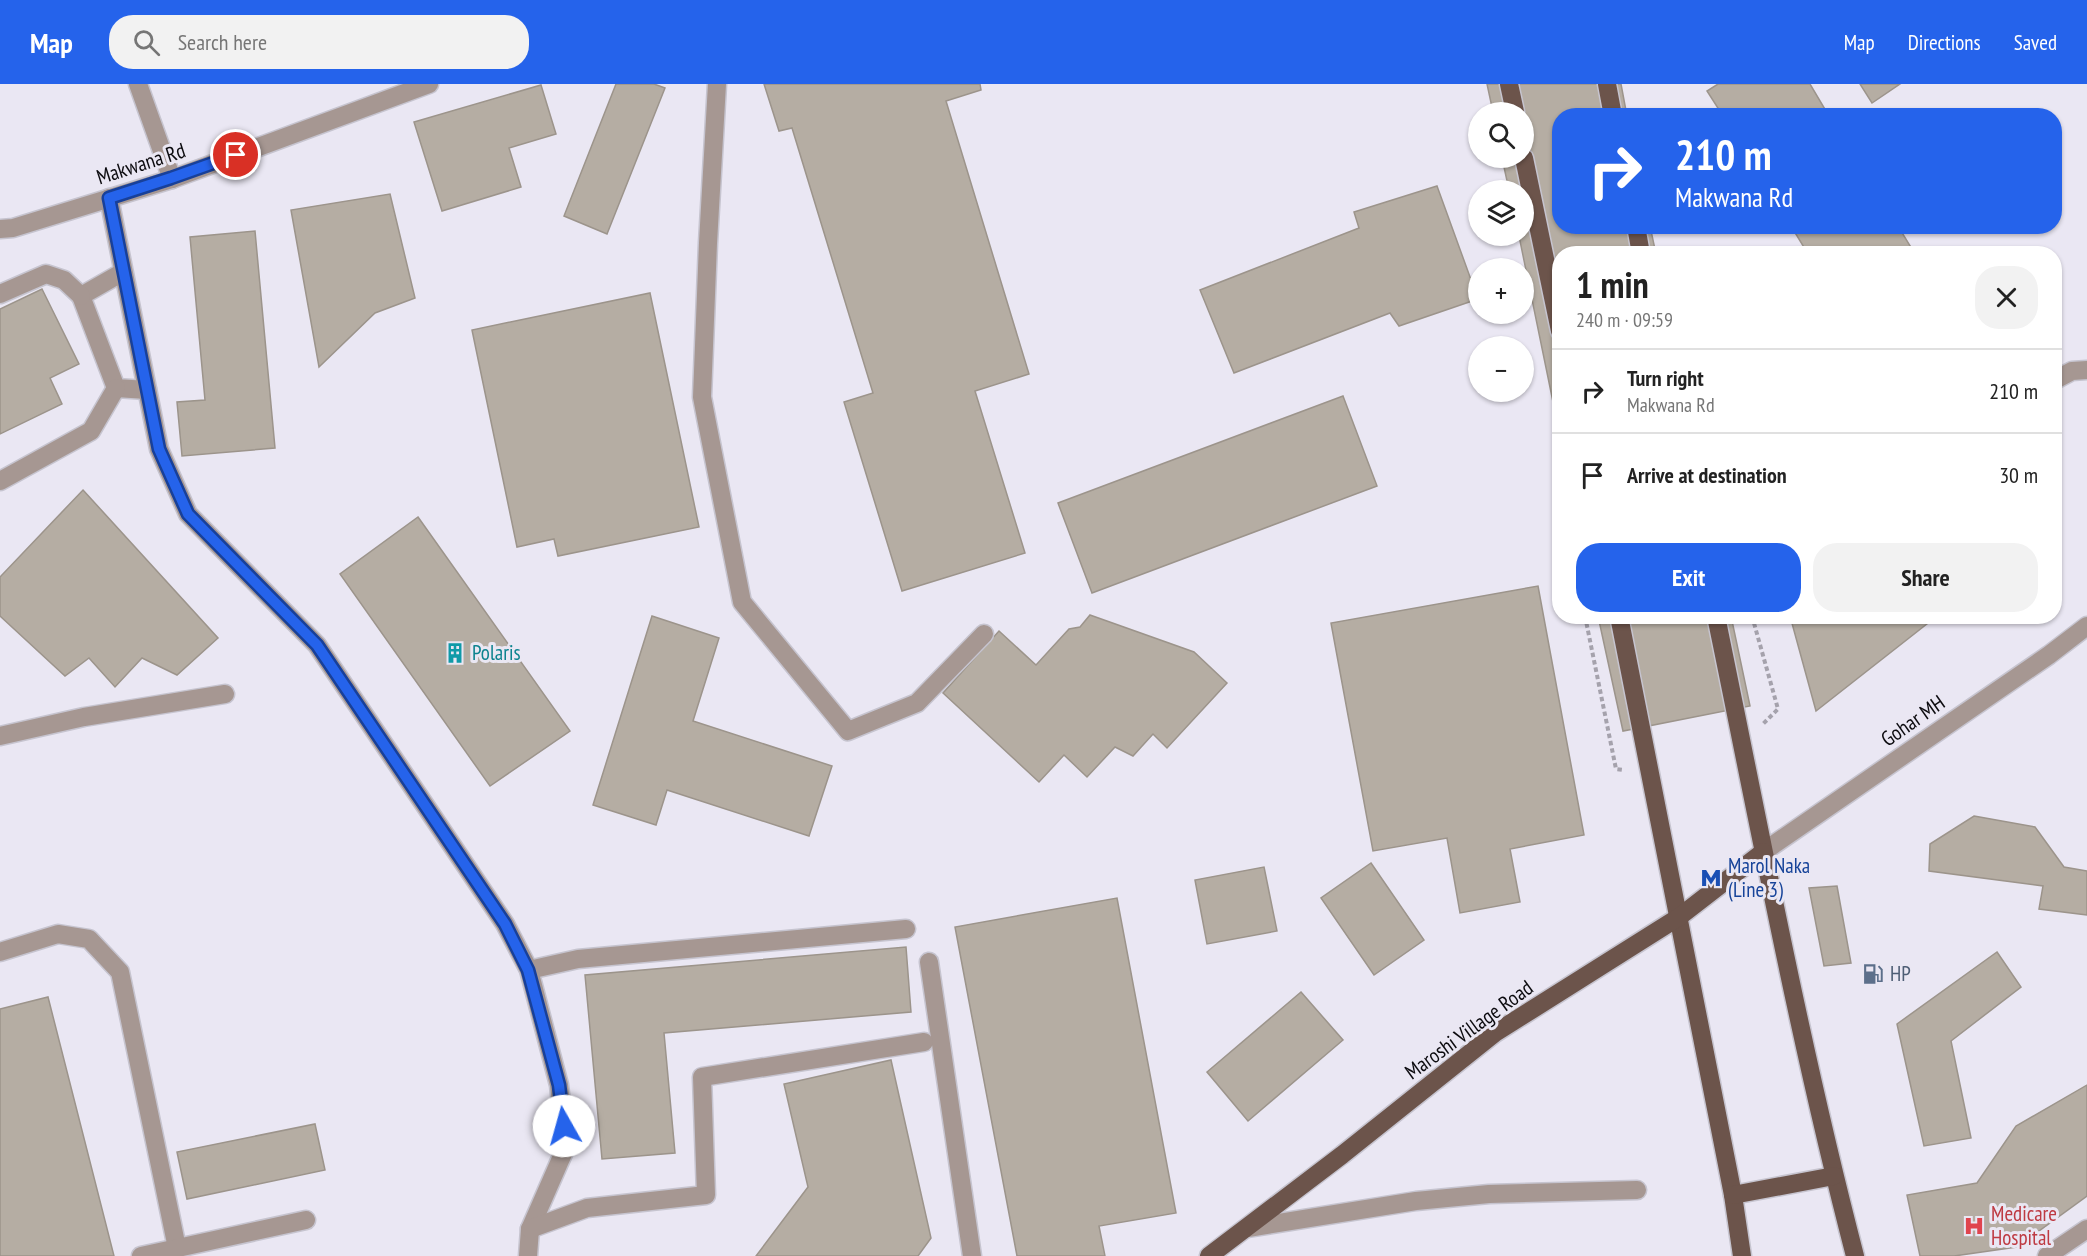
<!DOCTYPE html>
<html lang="en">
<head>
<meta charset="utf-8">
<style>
	:root { --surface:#fff; --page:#f2f2f2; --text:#222; --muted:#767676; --line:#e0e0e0; --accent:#2563eb }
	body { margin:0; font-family:"PT Sans Narrow",sans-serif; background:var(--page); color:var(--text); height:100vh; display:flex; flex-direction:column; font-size:22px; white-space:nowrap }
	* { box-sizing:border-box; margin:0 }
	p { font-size:20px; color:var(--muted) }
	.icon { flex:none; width:33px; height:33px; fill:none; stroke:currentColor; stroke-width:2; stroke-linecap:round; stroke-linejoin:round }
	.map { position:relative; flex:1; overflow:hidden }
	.sheet { position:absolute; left:1552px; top:162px; width:510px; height:378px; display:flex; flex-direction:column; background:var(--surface); border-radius:24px; box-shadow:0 2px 4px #0004 }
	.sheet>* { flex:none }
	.top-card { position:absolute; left:1552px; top:24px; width:510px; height:126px; border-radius:24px; box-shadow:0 2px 4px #0004; background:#2563eb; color:#fff; overflow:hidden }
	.controls { position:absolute; left:1468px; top:18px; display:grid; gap:12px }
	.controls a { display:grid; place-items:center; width:66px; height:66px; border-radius:50%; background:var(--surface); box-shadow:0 2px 4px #0004; font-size:30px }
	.pin { position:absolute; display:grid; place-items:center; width:51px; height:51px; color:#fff; margin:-26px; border:3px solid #fff; border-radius:50%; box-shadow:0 2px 6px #0007 }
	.me { position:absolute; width:66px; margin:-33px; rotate:353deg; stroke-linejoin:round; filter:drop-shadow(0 0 4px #0008) }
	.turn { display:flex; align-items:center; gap:21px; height:126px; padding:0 24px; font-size:27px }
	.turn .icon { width:78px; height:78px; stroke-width:2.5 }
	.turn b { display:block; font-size:42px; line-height:51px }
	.round { display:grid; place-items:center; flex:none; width:63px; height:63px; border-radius:24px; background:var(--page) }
	.overview { display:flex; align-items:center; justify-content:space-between; height:102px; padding:0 24px }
	h1 { font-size:36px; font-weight:700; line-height:45px }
	.primary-button { display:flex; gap:12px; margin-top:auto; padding:12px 24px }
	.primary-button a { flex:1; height:69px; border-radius:24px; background:var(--accent); color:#fff; font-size:24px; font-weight:700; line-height:69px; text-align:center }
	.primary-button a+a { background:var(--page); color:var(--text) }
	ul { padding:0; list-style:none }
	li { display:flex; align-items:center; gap:18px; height:84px; padding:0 24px; border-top:2px solid var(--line) }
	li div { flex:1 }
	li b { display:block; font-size:22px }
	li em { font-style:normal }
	header { display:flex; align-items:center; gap:36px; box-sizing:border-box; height:84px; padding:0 30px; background:var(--accent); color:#fff }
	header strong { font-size:28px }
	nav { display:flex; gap:33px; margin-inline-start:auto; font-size:21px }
	.search { width:420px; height:54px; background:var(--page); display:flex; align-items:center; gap:15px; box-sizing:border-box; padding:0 21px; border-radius:24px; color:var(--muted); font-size:22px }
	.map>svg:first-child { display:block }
	.building { fill:#b5ada3; stroke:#9c948b; stroke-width:1.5 }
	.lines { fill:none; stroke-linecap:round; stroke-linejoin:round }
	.minor-casing { stroke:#c6c4cf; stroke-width:21 }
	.major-casing { stroke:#c6c4cf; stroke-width:21 }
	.path { stroke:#a5a2ac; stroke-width:4; stroke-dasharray:4.5 3; stroke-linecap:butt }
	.minor { stroke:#a69792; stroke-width:18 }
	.major { stroke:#6c544b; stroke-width:18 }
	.route-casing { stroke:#184099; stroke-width:15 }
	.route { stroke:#2563eb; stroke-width:10 }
	.labels { text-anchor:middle; stroke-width:6; stroke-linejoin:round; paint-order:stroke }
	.street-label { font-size:21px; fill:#0c0b0f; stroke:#eae7f3 }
	.culture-label { font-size:21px; fill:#0d838f; stroke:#eae7f3; text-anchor:start }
	.transit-label { font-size:21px; fill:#164399; stroke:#eae7f3; text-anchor:start }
	.service-label { font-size:21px; fill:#4e5e75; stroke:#eae7f3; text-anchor:start }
	.health-label { font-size:21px; fill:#be3a42; stroke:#eae7f3; text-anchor:start }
</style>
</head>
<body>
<header>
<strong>Map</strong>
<div class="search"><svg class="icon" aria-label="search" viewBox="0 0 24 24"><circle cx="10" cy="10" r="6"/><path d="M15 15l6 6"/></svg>Search here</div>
<nav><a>Map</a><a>Directions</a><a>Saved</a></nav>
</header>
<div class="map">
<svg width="2087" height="1172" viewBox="0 0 2087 1172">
	<rect width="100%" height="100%" fill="#eae7f3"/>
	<g class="building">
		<path d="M616,0h38l11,4 -58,146 -43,-18z"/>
		<path d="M764,0h216l1,6 -35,11 83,273 -54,17 50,162 -123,38 -58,-189 29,-9 -81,-265 -13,3z"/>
		<path d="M1487,0h134l6,32h-67v110h90l6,28h-96v182l-41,-200h5v-46h-15l-7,-32h22v-46h-31z"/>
		<path d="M1718,0h92l19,32h-106l-16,-25z"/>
		<path d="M1860,0h40l-28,19z"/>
		<path d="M541,1l15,49 -47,14 12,39 -79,24 -28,-89z"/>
		<path d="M1437,102l41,113 -79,27 -9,-13 -156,60 -34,-83 159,-62 -5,-16z"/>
		<path d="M390,110l25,104 -40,15 -56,54 -28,-157z"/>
		<path d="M1791,142h107l17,28h-107z"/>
		<path d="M255,147l20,217 -93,8 -5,-54 28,-2 -15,-163z"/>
		<path d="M42,205l37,75 -29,14 12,26 -62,30v-125z"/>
		<path d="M650,209l49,234 -141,29 -4,-17 -37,8 -45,-217z"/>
		<path d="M1343,312l34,90 -285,107 -34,-90z"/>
		<path d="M83,406l135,148 -41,37 -35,-17 -27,29 -26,-29 -24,18 -65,-60v-39z"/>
		<path d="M418,433l152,214 -80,55 -150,-212z"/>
		<path d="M1538,502l46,249 -74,14 10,53 -60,11 -13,-75 -74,13 -42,-228z"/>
		<path d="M1090,531l104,37 33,31 -60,65 -14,-14 -20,22 -18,-9 -28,30 -23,-22 -25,27 -96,-89 56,-62 37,34 33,-36 11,-2z"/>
		<path d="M652,532l67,22 -26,83 139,45 -23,70 -142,-46 -11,35 -63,-20z"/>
		<path d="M1598,532h133l19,90 -127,25z"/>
		<path d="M1790,532h147l-121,95z"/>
		<path d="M1974,732l61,11 29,40 23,4v44l-48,-6 4,-23 -114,-15 1,-27z"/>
		<path d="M1371,779l53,77 -50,35 -53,-77z"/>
		<path d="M1264,783l13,64 -70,13 -12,-64z"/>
		<path d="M1837,802l14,77 -27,3 -15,-78z"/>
		<path d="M1117,814l59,315 -77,13 6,30h-88l-62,-329z"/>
		<path d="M906,863l5,65 -247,21 11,120 -73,6 -17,-184z"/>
		<path d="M1997,868l24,35 -70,54 20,97 -47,8 -27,-122z"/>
		<path d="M1301,908l42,48 -95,81 -41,-49z"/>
		<path d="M48,913l66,259h-114v-247z"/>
		<path d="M891,976l40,178 -13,18h-162l52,-69 -24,-103z"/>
		<path d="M2087,1001v111l-70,51 -63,9h-34l-13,-61 70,-12 39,-57z"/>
		<path d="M315,1040l10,46 -138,29 -10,-47z"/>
	</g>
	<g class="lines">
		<g class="minor-casing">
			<g id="minor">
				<path d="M138,0l34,95"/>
				<path d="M717,0l-9,159 -6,154 40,205 106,129 69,-28 67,-69"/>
				<path d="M109,114l50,251 29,65 129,131 188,279 24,46 30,115 7,62 -36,82 -2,27"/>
				<path d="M0,145l13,-1 159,-49 257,-95"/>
				<path d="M123,188l-42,24 35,92 31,2"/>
				<path d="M0,210l46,-20 18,6 17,16"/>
				<path d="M2055,296l17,-9 15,-1"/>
				<path d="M0,397l91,-50 25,-43"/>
				<path d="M0,652l84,-19 141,-23"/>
				<path d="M1763,768l286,-197 38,-29"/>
				<path d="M0,868l58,-18 31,5 31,33 57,276"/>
				<path d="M929,878l43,294"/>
				<path d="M529,886l49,-11 328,-30"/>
				<path d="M1248,1144l168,-27 73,-7 148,-4"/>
				<path d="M530,1145l57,-21 119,-13 -4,-118 222,-35"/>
				<path d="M141,1172l165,-36"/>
				<path d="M2047,1172l40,-27"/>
			</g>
		</g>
		<g class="major-casing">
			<g id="major">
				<path d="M1509,0l6,28"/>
				<path d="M1607,0l6,32"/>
				<path d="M1524,74l36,173"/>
				<path d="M1636,142l5,28"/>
				<path d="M1619,532l114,579 9,61"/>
				<path d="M1716,532c44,214 84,429 139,640"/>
				<path d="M1733,1111l101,-19"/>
				<path d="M1209,1172l133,-101 153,-122 184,-116 84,-65"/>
			</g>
		</g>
		<g class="path">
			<path d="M1585,532l31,153 8,1"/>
			<path d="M1752,532l26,93 -15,15"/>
		</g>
		<use href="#minor" class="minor"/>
		<use href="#major" class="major"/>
	</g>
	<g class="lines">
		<g class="route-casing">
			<path id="route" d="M236,71l-65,23 -62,20 50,251 29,65 129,131 188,279 23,46 31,115 5,41"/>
		</g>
		<use href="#route" class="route"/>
	</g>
	<defs>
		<g id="building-bare" transform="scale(1.62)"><path d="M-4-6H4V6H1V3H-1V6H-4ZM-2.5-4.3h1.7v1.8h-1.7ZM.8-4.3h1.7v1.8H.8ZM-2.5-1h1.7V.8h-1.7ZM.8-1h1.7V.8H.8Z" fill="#0f9aa8" stroke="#eae7f3" stroke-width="2.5" paint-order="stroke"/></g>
		<g id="metro-bare" transform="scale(1.62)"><path d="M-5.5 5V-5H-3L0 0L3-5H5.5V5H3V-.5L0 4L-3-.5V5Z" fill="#1a4fb4" stroke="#eae7f3" stroke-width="2.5" paint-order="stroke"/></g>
		<g id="fuel-bare" transform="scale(1.62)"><path d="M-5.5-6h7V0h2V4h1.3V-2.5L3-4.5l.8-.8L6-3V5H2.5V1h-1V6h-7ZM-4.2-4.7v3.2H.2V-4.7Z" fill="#5c6f8a" stroke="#eae7f3" stroke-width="2.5" paint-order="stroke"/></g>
		<g id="hospital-bare" transform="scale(1.62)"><path d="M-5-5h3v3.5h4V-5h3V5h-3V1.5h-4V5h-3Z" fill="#e0444e" stroke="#eae7f3" stroke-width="2.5" paint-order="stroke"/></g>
	</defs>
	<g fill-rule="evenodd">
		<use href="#building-bare" x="455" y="569"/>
		<use href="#metro-bare" x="1711" y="794"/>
		<use href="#fuel-bare" x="1873" y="890"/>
		<use href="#hospital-bare" x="1974" y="1142"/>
	</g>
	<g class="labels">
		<g class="street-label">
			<text transform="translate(141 80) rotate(-18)" y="7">Makwana Rd</text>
			<text transform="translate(1913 637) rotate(-35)" y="7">Gohar MH</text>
			<text transform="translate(1469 946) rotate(-36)" y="7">Maroshi Village Road</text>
		</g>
		<g class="culture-label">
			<text x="472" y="576">Polaris</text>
		</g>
		<g class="transit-label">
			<text x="1728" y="789">Marol Naka<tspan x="1728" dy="24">(Line 3)</tspan></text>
		</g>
		<g class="service-label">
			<text x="1890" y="897">HP</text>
		</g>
		<g class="health-label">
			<text x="1991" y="1137">Medicare<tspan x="1991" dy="24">Hospital</tspan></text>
		</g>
	</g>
</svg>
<div class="controls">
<a><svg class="icon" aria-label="search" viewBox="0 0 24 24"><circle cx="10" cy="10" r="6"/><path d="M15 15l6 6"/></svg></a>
<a><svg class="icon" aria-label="layers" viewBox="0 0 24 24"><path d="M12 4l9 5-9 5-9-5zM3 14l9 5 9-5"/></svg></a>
<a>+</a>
<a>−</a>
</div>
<div class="pin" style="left:236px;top:71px;background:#d93025"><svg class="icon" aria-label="arrive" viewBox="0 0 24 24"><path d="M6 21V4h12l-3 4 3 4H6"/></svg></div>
<svg class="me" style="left:564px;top:1042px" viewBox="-20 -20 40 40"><circle r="19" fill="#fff"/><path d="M0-13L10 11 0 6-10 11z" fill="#2563eb"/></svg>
<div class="top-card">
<div class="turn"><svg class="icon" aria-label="right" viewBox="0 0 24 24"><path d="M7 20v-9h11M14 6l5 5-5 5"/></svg><div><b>210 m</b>Makwana Rd</div></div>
</div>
<section class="sheet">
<div class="overview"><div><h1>1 min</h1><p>240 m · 09:59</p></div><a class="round"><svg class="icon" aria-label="close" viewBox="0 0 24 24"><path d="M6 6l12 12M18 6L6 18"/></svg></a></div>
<ul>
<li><svg class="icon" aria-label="right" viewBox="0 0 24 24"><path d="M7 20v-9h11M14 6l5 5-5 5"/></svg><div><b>Turn right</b><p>Makwana Rd</p></div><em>210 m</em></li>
<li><svg class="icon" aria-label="arrive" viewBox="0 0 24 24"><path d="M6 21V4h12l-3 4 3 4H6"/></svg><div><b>Arrive at destination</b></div><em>30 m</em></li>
</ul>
<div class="primary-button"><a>Exit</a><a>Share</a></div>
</section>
</div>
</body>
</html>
